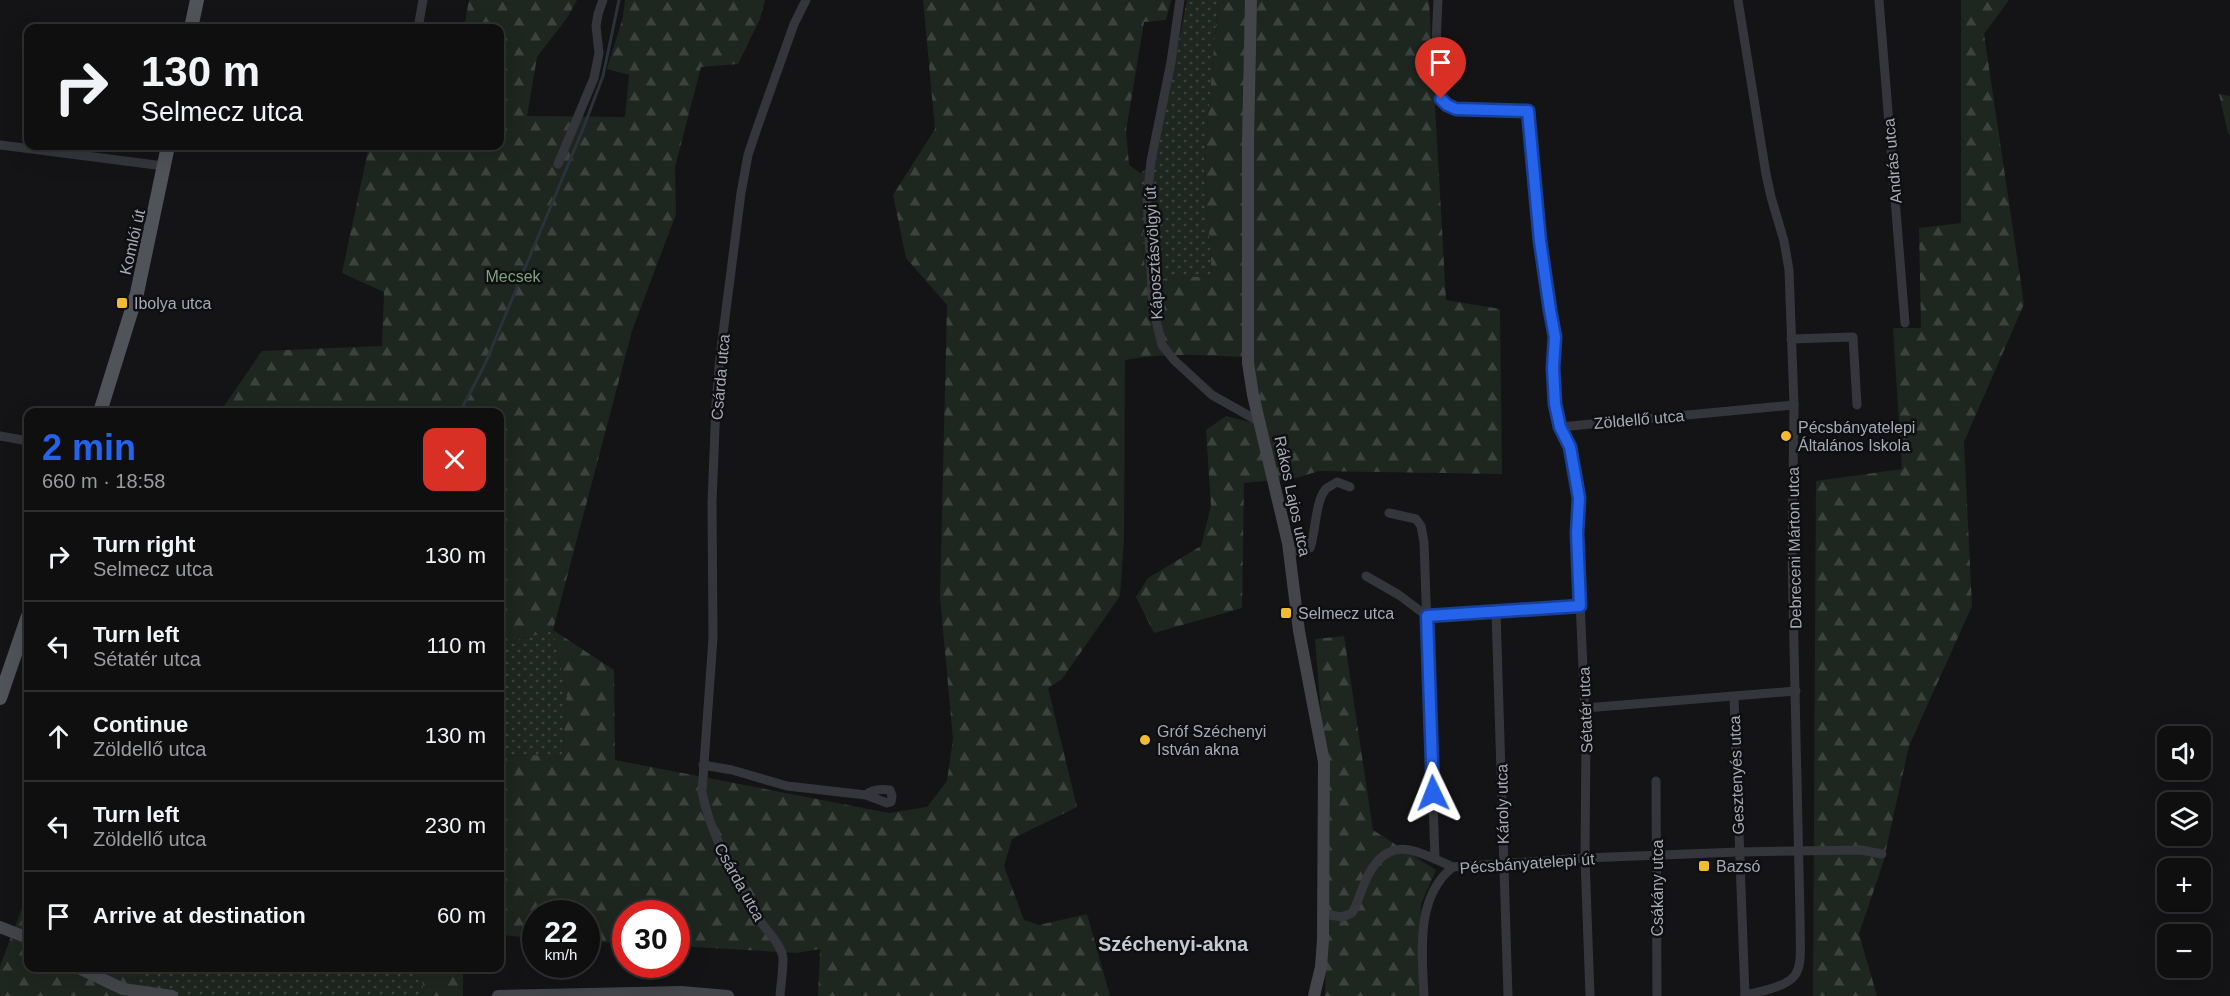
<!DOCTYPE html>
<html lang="en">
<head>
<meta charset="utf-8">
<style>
	:root { --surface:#0f0f10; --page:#1d1d1e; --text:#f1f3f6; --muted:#9b9c9f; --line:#2f2f30; --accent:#2563eb }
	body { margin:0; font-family:Arial,sans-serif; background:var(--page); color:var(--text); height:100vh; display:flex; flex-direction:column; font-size:22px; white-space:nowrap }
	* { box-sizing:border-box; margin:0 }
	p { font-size:20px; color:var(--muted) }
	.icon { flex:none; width:33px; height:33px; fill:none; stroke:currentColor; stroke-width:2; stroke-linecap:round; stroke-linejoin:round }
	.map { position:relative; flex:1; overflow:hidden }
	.details { position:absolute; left:24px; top:408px; width:480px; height:564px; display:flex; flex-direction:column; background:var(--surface); border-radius:12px; box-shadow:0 6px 24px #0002,0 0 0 2px var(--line) }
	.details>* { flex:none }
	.banner { position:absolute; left:24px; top:24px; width:480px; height:126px; border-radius:12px; box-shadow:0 6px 24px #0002,0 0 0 2px var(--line); background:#0f0f10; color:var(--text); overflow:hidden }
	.buttons { position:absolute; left:2157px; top:726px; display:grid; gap:12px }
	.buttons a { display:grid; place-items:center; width:54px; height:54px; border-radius:12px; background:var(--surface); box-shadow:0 6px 24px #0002,0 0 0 2px var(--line); font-size:30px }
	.speed { position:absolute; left:522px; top:900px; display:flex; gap:12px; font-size:30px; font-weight:700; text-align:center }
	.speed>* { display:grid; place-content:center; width:78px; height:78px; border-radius:50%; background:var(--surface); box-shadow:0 6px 24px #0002,0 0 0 2px var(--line); line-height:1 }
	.speed small { font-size:15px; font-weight:400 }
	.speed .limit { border:9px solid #d22; background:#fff; color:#111 }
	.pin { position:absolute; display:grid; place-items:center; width:51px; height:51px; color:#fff; margin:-62px -26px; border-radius:50% 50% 50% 0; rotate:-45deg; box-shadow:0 0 6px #0007 }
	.pin .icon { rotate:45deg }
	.me { position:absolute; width:66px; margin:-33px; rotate:358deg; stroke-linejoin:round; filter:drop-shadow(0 0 4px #0008) }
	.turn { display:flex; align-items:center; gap:21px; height:126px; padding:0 18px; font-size:27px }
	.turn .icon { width:78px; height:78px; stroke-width:2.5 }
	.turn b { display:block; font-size:42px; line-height:51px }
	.round { display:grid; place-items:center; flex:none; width:63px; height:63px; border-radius:12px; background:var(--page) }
	.headline { display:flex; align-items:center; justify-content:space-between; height:102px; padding:0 18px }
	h1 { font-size:36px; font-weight:800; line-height:45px; color:var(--accent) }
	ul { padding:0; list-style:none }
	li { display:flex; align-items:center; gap:18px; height:90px; padding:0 18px; border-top:2px solid var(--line) }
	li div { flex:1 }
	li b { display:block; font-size:22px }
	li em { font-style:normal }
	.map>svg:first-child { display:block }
	.grass { fill:url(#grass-dots) }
	.forest { fill:url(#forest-firs) }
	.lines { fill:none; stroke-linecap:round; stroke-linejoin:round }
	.stream { stroke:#2a323a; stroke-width:3 }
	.street { stroke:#35363b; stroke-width:9 }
	.secondary { stroke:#43454b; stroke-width:12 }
	.primary { stroke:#51535a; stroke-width:14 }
	.route-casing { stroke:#184099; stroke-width:15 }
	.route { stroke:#2563eb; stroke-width:10 }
	.poi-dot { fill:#f2bc30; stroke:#0f0f11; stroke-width:2 }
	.labels { text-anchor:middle; stroke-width:5; stroke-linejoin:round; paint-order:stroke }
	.street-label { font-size:16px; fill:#a6aab6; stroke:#0f0f11 }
	.park-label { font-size:16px; fill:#7da181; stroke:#0f0f11 }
	.poi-label { font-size:16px; fill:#a6aab6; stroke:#0f0f11; text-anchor:start }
	.quarter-label { font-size:20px; font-weight:bold; fill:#c7c9d2; stroke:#0f0f11 }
</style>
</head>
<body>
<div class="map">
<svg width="2230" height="996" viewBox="0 0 2230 996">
	<defs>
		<pattern id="grass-dots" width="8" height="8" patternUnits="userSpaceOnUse" patternTransform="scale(1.5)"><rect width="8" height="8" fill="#1e2620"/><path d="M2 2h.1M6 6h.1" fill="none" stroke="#3c433e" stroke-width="1.8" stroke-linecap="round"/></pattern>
		<pattern id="forest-firs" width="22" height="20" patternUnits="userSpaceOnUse" patternTransform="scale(1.5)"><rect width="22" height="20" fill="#1e2620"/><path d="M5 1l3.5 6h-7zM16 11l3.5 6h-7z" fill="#3c433e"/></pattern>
	</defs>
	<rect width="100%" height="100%" fill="#141416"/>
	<g class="grass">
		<path d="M1187,0h31l-14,164 8,112 -67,4 -5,-107 14,-8z"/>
		<path d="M553,631l14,65 -5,61 -20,-2 -42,1v2v-114z"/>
		<path d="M135,968h286l3,28h-283z"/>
	</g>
	<g class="forest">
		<path d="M469,0h108l-10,18 -30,39 -10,59 98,1 4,-42 -22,-6 16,-52 2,-17h140l-5,19 -22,45 -37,3 -26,100 1,47 -44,117 -79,299 61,40 1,90 274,53 38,-6 20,-26 6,-42 -13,-142 7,-292 -41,-47 -13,-63 42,-66 -12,-129h248l-5,20 -22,2 -18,109 3,34 11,8 5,107 67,-4 -8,-112 14,-164h211l17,300 54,9 2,165 -183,-3 -23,7 -52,5 -2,125 -88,25 -18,-36 12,-19 53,-32 10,-40 -5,-76 20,-14 28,7 -11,-66c-40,-2 -79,-4 -118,3l-1,179 -4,57 -58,83 -14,9 29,119 -65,32 -8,27 20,54 15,5 48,-11 23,82h-292l2,-47 -24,4 -119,-7 -1,-32h-50l-1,30 -38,-3 -1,-27h-50l-1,24 -35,-3v-179l42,-1 20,2 5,-61 -14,-65 -53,13v-232h-280l42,-61 120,-5 2,-54 -42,-19 27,-127h131v-118h-36z"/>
		<path d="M1961,0h48l-25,34 40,270 -60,138 8,164 -63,140 -26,117 -24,71 18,62h-64l3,-515 86,-12 -9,-141h28l-2,-100 42,-5z"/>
		<path d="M2219,94l11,2v39l-2,-2z"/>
		<path d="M1344,636l29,194 63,40 -15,34 -1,92h-95l5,-172 -15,-185z"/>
		<path d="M28,892v76h107l6,28h-141v-30z"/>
		<path d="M421,968h42v28h-39z"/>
	</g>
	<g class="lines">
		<path class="stream" d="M460,412l25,-48 98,-235 20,-53 16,-76"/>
		<g class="street">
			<path d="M1180,0l-9,62 -20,99 -4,39 6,108 9,37 12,15 38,35 48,27"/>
			<path d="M1438,0c-1,21 -5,81 3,98 3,6 9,8 15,11l72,2 13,130 9,70 5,26 -2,31 2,36 5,23 234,-22"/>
			<path d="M1738,0l28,174 5,23 13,44 5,29 5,135 -2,151 8,360c0,60 9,65 -55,79"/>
			<path d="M1879,0l26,323"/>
			<path d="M418,28l5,-28"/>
			<path d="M0,145l164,21"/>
			<path d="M558,164l36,-86 5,-25 -3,-27 2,-12 5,-14"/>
			<path d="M1791,339l62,-2 4,68"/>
			<path d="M1560,427l10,20 9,51 -2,35 9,203 -1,122 5,138"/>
			<path d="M0,436l28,5"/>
			<path d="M1389,513l27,6 5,7 3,16 11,317"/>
			<path d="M1290,552l20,-4c6,-16 5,-45 15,-58 2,-3 8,-5 12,-8l13,5"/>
			<path d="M1366,576l33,19 28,21 153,-10"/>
			<path d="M1496,612l12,384"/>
			<path d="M1734,698l11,298"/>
			<path d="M1585,708l211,-17"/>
			<path d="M703,765l29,5 55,16 79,9 21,8 4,-1 1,-6 -2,-6c-8,-1 -18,-1 -24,5"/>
			<path d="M1656,781l1,215"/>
			<path d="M1324,914l18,3 10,-4c6,-10 8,-20 13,-31 22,-51 51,-31 88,-15"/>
			<path d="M780,996c1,-12 3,-26 3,-37 -1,-15 -17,-28 -24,-40 -22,-41 -48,-81 -57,-127l11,-154 -1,-136 4,-98 4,-47 21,-164 7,-38 8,-24 38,-107 12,-24"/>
			<path d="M1424,996c-2,-42 -9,-100 29,-129l132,-9 153,-6 123,-2 21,4"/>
		</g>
		<g class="secondary">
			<path d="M1251,0l-3,140v223l5,32 35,148 11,88 25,131 -1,178 -2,27 -7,29"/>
			<path d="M0,927l28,11"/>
			<path d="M79,968l44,21 49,7"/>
			<path d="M498,996l183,-4 47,4"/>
		</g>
		<g class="primary">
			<path d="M191,28l6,-28"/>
			<path d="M100,412l37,-119 31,-147"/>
			<path d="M0,698l28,-82"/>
		</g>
	</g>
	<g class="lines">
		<g class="route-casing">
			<path id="route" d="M1433,793l-6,-177 153,-10 -3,-73 2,-35 -9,-51 -10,-20 -5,-23 -2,-36 2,-31 -5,-27 -10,-69 -12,-130 -72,-2 -9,-4 -6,-6"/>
		</g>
		<use href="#route" class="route"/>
	</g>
	<g class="poi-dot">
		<rect x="116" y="297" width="12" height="12" rx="3"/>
		<circle cx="1786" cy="436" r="6"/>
		<rect x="1280" y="607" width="12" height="12" rx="3"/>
		<circle cx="1145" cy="740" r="6"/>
		<rect x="1698" y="860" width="12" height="12" rx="3"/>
	</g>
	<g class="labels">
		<g class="street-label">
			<text transform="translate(1892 161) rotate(-95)" y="6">András utca</text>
			<text transform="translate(132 242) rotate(-77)" y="6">Komlói út</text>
			<text transform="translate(1153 253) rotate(-93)" y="6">Káposztásvölgyi út</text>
			<text transform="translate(720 377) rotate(-85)" y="6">Csárda utca</text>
			<text transform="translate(1639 419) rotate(-5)" y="6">Zöldellő utca</text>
			<text transform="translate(1293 496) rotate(78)" y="6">Rákos Lajos utca</text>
			<text transform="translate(1794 548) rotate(-91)" y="6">Debreceni Márton utca</text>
			<text transform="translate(1585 710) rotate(-92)" y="6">Sétatér utca</text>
			<text transform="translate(1736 775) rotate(-92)" y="6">Gesztenyés utca</text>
			<text transform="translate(1502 804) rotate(-91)" y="6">Károly utca</text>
			<text transform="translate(1527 863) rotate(-4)" y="6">Pécsbányatelepi út</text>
			<text transform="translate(740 882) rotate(61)" y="6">Csárda utca</text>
			<text transform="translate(1657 888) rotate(-90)" y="6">Csákány utca</text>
		</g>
		<g class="park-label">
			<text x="513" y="282">Mecsek</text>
		</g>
		<g class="poi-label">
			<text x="134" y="309">Ibolya utca</text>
			<text x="1798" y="433">Pécsbányatelepi<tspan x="1798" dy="18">Általános Iskola</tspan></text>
			<text x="1298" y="619">Selmecz utca</text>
			<text x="1157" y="737">Gróf Széchenyi<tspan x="1157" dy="18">István akna</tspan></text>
			<text x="1716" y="872">Bazsó</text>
		</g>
		<g class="quarter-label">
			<text x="1173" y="951">Széchenyi-akna</text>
		</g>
	</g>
</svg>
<div class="buttons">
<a><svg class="icon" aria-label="sound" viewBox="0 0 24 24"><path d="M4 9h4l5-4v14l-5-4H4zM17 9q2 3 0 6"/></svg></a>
<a><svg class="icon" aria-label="layers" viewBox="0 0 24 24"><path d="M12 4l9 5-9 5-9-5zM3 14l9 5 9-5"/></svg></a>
<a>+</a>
<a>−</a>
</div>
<div class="speed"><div>22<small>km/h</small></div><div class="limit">30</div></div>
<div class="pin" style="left:1441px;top:99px;background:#d93025"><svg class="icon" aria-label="arrive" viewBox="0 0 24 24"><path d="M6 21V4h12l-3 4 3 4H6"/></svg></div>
<svg class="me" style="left:1433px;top:793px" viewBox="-20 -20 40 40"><path d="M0-17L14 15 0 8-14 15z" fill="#2563eb" stroke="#fff" stroke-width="4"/></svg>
<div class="banner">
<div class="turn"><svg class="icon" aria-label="right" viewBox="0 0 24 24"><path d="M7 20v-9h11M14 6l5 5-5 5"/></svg><div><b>130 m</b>Selmecz utca</div></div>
</div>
<section class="details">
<div class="headline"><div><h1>2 min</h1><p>660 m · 18:58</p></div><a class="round" style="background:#d93025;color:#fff"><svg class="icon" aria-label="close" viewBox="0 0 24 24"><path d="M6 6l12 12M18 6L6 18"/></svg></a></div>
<ul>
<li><svg class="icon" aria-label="right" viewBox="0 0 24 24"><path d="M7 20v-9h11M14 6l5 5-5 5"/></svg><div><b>Turn right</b><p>Selmecz utca</p></div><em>130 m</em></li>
<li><svg class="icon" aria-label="left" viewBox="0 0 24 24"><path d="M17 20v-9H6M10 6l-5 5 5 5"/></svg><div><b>Turn left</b><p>Sétatér utca</p></div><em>110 m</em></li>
<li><svg class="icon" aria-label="ahead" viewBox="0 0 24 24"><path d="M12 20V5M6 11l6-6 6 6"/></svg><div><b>Continue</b><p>Zöldellő utca</p></div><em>130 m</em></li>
<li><svg class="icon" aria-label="left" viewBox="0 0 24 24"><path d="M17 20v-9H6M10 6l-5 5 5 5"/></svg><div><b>Turn left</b><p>Zöldellő utca</p></div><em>230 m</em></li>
<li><svg class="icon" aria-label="arrive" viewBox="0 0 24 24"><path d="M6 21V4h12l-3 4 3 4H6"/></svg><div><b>Arrive at destination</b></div><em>60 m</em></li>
</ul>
</section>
</div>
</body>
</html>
